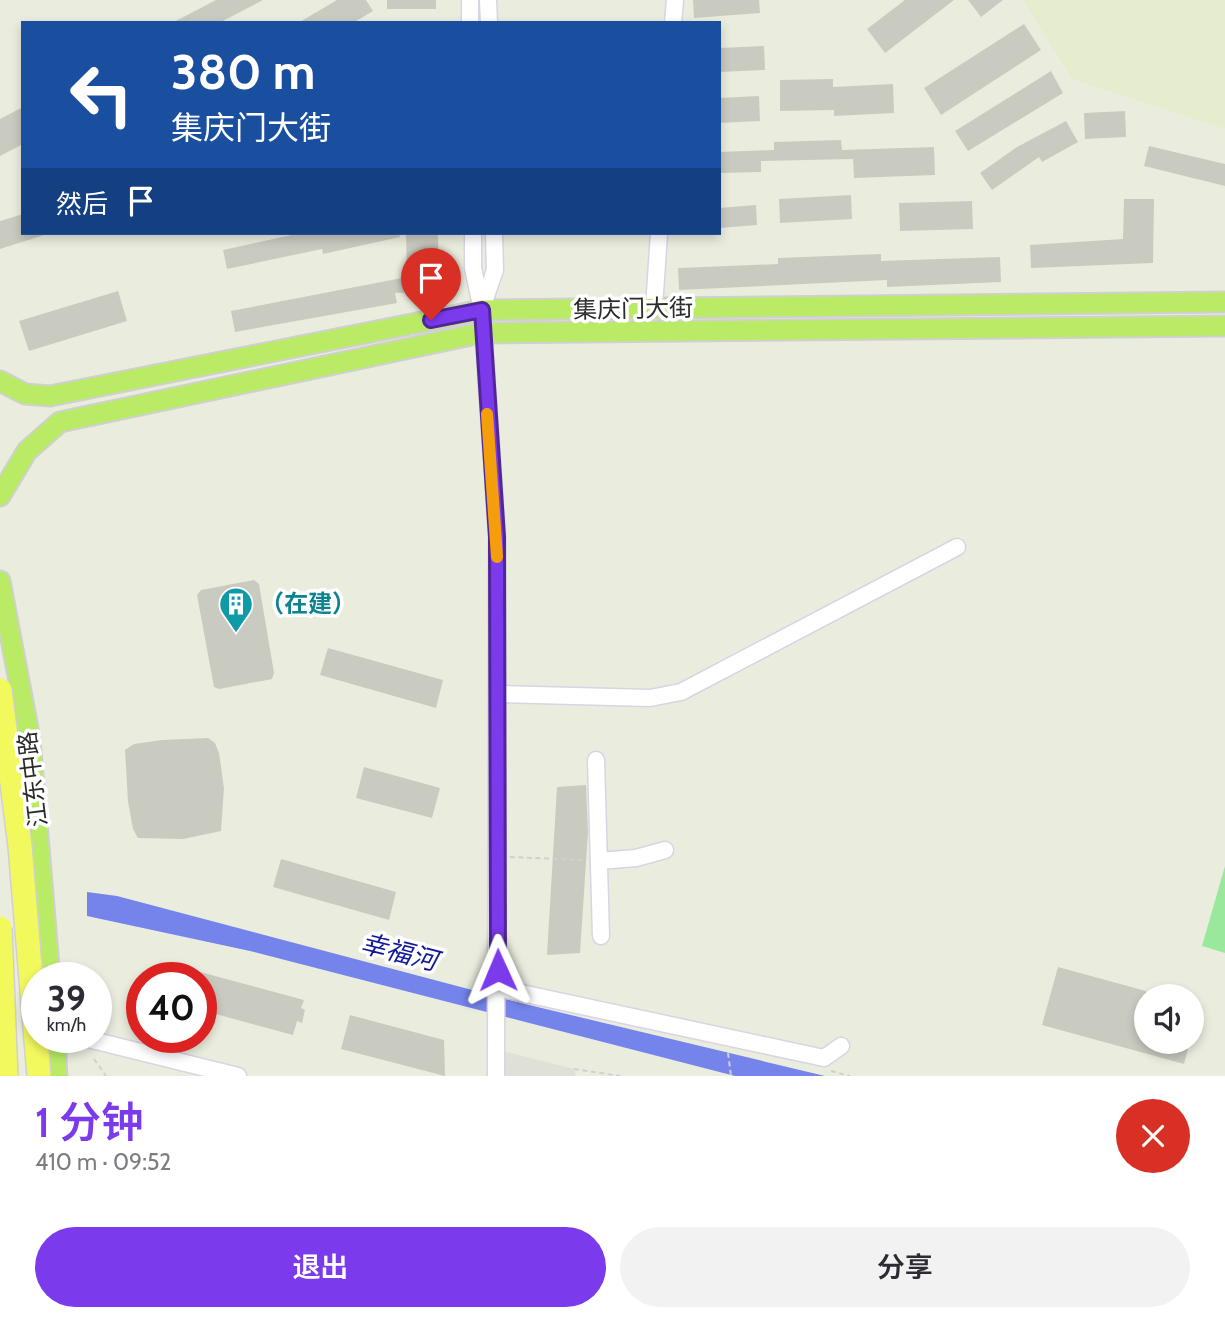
<!DOCTYPE html>
<html lang="zh">
<head>
<meta charset="utf-8">
<style>
	:root { --surface:#fff; --page:#f2f2f3; --text:#2b2b33; --muted:#7c7c81; --accent:#7c3aed }
	body { margin:0; font-family:Cabin,"Noto Sans SC",sans-serif; background:var(--page); color:var(--text); height:100vh; display:flex; flex-direction:column; font-size:26px; white-space:nowrap }
	* { box-sizing:border-box; margin:0 }
	p { font-size:23px; color:var(--muted) }
	.icon { flex:none; width:38px; height:38px; fill:none; stroke:currentColor; stroke-width:2; stroke-linecap:round; stroke-linejoin:round }
	.map { position:relative; height:1076px; overflow:hidden }
	.drawer { display:flex; flex-direction:column; background:var(--surface); flex:1 }
	.drawer>* { flex:none }
	.banner { position:absolute; left:21px; top:21px; width:700px; height:214px; border-radius:0px; box-shadow:0 4px 10px #0003; background:#1a4fa0; color:#fff; overflow:hidden }
	.tools { position:absolute; left:1134px; top:984px; display:grid; gap:14px }
	.tools a { display:grid; place-items:center; width:70px; height:70px; border-radius:50%; background:var(--surface); box-shadow:0 4px 10px #0003; font-size:35px }
	.speed { position:absolute; left:21px; top:962px; display:flex; gap:14px; font-size:35px; font-weight:700; text-align:center }
	.speed>* { display:grid; place-content:center; width:91px; height:91px; border-radius:50%; background:var(--surface); box-shadow:0 4px 10px #0003; line-height:1 }
	.speed small { font-size:18px; font-weight:400 }
	.speed .limit { border:10px solid #d22; background:#fff; color:#111 }
	.pin { position:absolute; display:grid; place-items:center; width:60px; height:60px; color:#fff; margin:-72px -30px; border-radius:50% 50% 50% 0; rotate:-45deg; box-shadow:0 0 7px #0007 }
	.pin .icon { rotate:45deg }
	.me { position:absolute; width:77px; margin:-38px; rotate:359deg; stroke-linejoin:round; filter:drop-shadow(0 0 5px #0008) }
	.turn { display:flex; align-items:center; gap:24px; height:147px; padding:0 35px; font-size:32px }
	.turn .icon { width:91px; height:91px; stroke-width:2.5 }
	.turn b { display:block; font-size:49px; line-height:60px }
	.then { display:flex; align-items:center; height:66px; padding:0 35px; background:#0003; gap:14px; font-size:26px }
	.round { display:grid; place-items:center; flex:none; width:74px; height:74px; border-radius:37px; background:var(--page) }
	.summary { display:flex; align-items:center; justify-content:space-between; height:119px; padding:0 35px }
	h1 { font-size:42px; font-weight:600; line-height:52px; color:var(--accent) }
	.primary-button { display:flex; gap:14px; margin-top:auto; padding:14px 35px }
	.primary-button a { flex:1; height:80px; border-radius:42px; background:var(--accent); color:#fff; font-size:28px; font-weight:600; line-height:80px; text-align:center }
	.primary-button a+a { background:var(--page); color:var(--text) }
	.map>svg:first-child { display:block }
	.education { fill:#e5edce }
	.pitch { fill:#99e89b }
	.plaza { fill:#dfe1d9 }
	.water { fill:#7584eb }
	.building { fill:#c9cbc1 }
	.lines { fill:none; stroke-linecap:round; stroke-linejoin:round }
	.minor-casing { stroke:#dad3e3; stroke-width:19 }
	.major-casing { stroke:#d0d0d0; stroke-width:23 }
	.path { stroke:#d0d0d0; stroke-width:2; stroke-dasharray:5 3.5; stroke-linecap:butt }
	.minor { stroke:#fff; stroke-width:16 }
	.major { stroke:#b9ec64; stroke-width:19 }
	.highway-bridge-casing { stroke:#d0d0d0; stroke-width:26; stroke-linecap:butt }
	.highway-bridge { stroke:#f2f95d; stroke-width:23 }
	.route-casing { stroke:#51269a; stroke-width:18 }
	.route { stroke:#7c3aed; stroke-width:12 }
	.slow { stroke:#f59e0b; stroke-width:12 }
	.labels { text-anchor:middle; stroke-width:7; stroke-linejoin:round; paint-order:stroke }
	.street-label { font-size:24px; fill:#2b2b2b; stroke:#fff }
	.culture-label { font-size:24px; font-weight:bold; fill:#0d838f; stroke:#fff; text-anchor:start }
	.water-label { font-size:26px; font-style:italic; fill:#121999; stroke:#fff }
</style>
</head>
<body>
<div class="map">
<svg width="1225" height="1076" viewBox="0 0 1225 1076">
	<rect width="100%" height="100%" fill="#eaedde"/>
	<path class="education" d="M1023,0h202v129l-153,-50z"/>
	<path class="pitch" d="M1225,866v87l-23,-7z"/>
	<path class="plaza" d="M495,1049l79,20 2,7h-80z"/>
	<path class="water" d="M87,892l30,4 408,108 300,72h-90l-485,-125 -163,-35z"/>
	<g class="building">
		<path d="M216,0h47l-44,23h-47z"/>
		<path d="M337,0h29l7,11 -20,12h-55z"/>
		<rect x="387" y="0" width="49" height="9"/>
		<path d="M693,0h66l1,13 -66,5z"/>
		<path d="M905,0h49l-69,53 -18,-24z"/>
		<path d="M968,0h35l-22,17z"/>
		<path d="M1024,24l17,26 -100,65 -17,-27z"/>
		<path d="M764,46l1,24 -46,2v-24z"/>
		<path d="M1051,71l12,22 -95,58 -13,-20z"/>
		<path d="M833,79v8l60,-3 1,29 -60,3v-6l-54,1v-31z"/>
		<path d="M759,96l1,25 -41,2v-25z"/>
		<path d="M23,107v37l-23,12v-37z"/>
		<path d="M1125,111l1,26 -41,2 -1,-26z"/>
		<path d="M1066,121l12,21 -36,20 -3,-5 -47,33 -12,-17 37,-26z"/>
		<path d="M841,140l1,10 92,-3 1,28 -81,3 -1,-19 -92,2v11l-42,1v-21l55,-2v-8z"/>
		<path d="M1149,146l76,18v22l-81,-20z"/>
		<path d="M851,195l1,24 -72,4 -1,-24z"/>
		<path d="M1124,199h30l-1,64 -122,5 -1,-23 93,-6z"/>
		<path d="M972,201l1,28 -73,2 -1,-28z"/>
		<path d="M756,205l1,20 -38,3v-20z"/>
		<path d="M23,214v19l21,2 -44,14v-28z"/>
		<path d="M301,233h98l1,4 -77,17 -1,-5 -95,20 -4,-19z"/>
		<path d="M406,233h32l1,59 -44,1 2,10 -162,29 -4,-21 176,-34z"/>
		<path d="M881,254v7l119,-4 1,25 -114,5v-7l-208,10 -1,-22 100,-4v-6z"/>
		<path d="M118,291l9,30 -98,30 -10,-30z"/>
		<path d="M254,580l5,4 15,89 -2,6 -53,10 -5,-2 -17,-92 4,-5z"/>
		<path d="M328,648l115,32 -7,28 -116,-33z"/>
		<path d="M208,738l7,5 4,10 5,35 -3,43 -38,8 -45,-1 -5,-9 -5,-27 -3,-52 9,-6 28,-4z"/>
		<path d="M364,767l76,21 -8,30 -76,-20z"/>
		<path d="M586,785l2,47 -8,121 -33,2 10,-168z"/>
		<path d="M281,859l115,33 -7,28 -116,-33z"/>
		<path d="M174,965l130,35 -3,8 4,2 -3,13 -5,-2 -4,14 -92,-25v-32h-30z"/>
		<path d="M1058,967l88,24v50h44l-6,23 -142,-39z"/>
		<path d="M350,1015l94,25 1,36 -104,-27z"/>
	</g>
	<g class="lines">
		<g class="minor-casing">
			<g id="minor">
				<path d="M470,0v23"/>
				<path d="M488,0l1,23"/>
				<path d="M673,23l2,-23"/>
				<path d="M473,233v35l9,42 15,227 -1,539"/>
				<path d="M482,308l13,-38 -1,-37"/>
				<path d="M654,308l5,-75"/>
				<path d="M497,694l153,4 31,-6 276,-145"/>
				<path d="M596,760l5,176"/>
				<path d="M599,861l37,-3 29,-8"/>
				<path d="M498,988l326,70 17,-12"/>
				<path d="M84,1038l154,38"/>
			</g>
		</g>
		<g class="major-casing">
			<g id="major">
				<path d="M0,381l25,13 25,2 432,-86 743,-8"/>
				<path d="M0,496l27,-45 33,-29 421,-89 744,-7"/>
				<path d="M0,581l30,158 20,239"/>
				<path d="M55,1038l2,38"/>
			</g>
		</g>
		<g class="path">
			<path d="M510,857l75,3"/>
			<path d="M728,1053l3,23"/>
			<path d="M94,1059l12,17"/>
			<path d="M574,1069l46,7"/>
			<path d="M831,1071l19,5"/>
		</g>
		<use href="#minor" class="minor"/>
		<use href="#major" class="major"/>
		<g class="highway-bridge-casing">
			<g id="highway-bridge">
				<path d="M0,690l20,156 19,230"/>
				<path d="M0,928l6,148"/>
			</g>
		</g>
		<use href="#highway-bridge" class="highway-bridge"/>
	</g>
	<g class="lines">
		<g class="route-casing">
			<path id="route" d="M431,320l51,-10 15,227 1,433"/>
		</g>
		<use href="#route" class="route"/>
		<path class="slow" d="M487,414l10,143"/>
	</g>
	<defs>
		<g id="building-pin" transform="scale(1.75)"><path d="M0 17L-7.5 6A9.5 9.5 0 1 1 7.5 6Z" fill="#0f9aa8" stroke="#fff"/><path d="M-4-6H4V6H1V3H-1V6H-4ZM-2.5-4.3h1.7v1.8h-1.7ZM.8-4.3h1.7v1.8H.8ZM-2.5-1h1.7V.8h-1.7ZM.8-1h1.7V.8H.8Z" fill="#fff"/></g>
	</defs>
	<g fill-rule="evenodd">
		<use href="#building-pin" x="236" y="604"/>
	</g>
	<g class="labels">
		<g class="street-label">
			<text transform="translate(633 309) rotate(-1)" y="8">集庆门大街</text>
			<text transform="translate(33 779) rotate(-97)" y="8">江东中路</text>
		</g>
		<g class="culture-label">
			<text x="260" y="612">（在建）</text>
		</g>
		<g class="water-label">
			<text transform="translate(399 952) rotate(14)" y="9">幸福河</text>
		</g>
	</g>
</svg>
<div class="tools">
<a><svg class="icon" aria-label="sound" viewBox="0 0 24 24"><path d="M4 9h4l5-4v14l-5-4H4zM17 9q2 3 0 6"/></svg></a>
</div>
<div class="speed"><div>39<small>km/h</small></div><div class="limit">40</div></div>
<div class="pin" style="left:431px;top:320px;background:#d93025"><svg class="icon" aria-label="arrive" viewBox="0 0 24 24"><path d="M6 21V4h12l-3 4 3 4H6"/></svg></div>
<svg class="me" style="left:498px;top:970px" viewBox="-20 -20 40 40"><path d="M0-17L14 15 0 8-14 15z" fill="#7c3aed" stroke="#fff" stroke-width="4"/></svg>
<div class="banner">
<div class="turn"><svg class="icon" aria-label="left" viewBox="0 0 24 24"><path d="M17 20v-9H6M10 6l-5 5 5 5"/></svg><div><b>380 m</b>集庆门大街</div></div>
<div class="then">然后<svg class="icon" aria-label="arrive" viewBox="0 0 24 24"><path d="M6 21V4h12l-3 4 3 4H6"/></svg></div>
</div>
</div>
<section class="drawer">
<div class="summary"><div><h1>1 分钟</h1><p>410 m · 09:52</p></div><a class="round" style="background:#d93025;color:#fff"><svg class="icon" aria-label="close" viewBox="0 0 24 24"><path d="M6 6l12 12M18 6L6 18"/></svg></a></div>
<div class="primary-button"><a>退出</a><a>分享</a></div>
</section>
</body>
</html>
